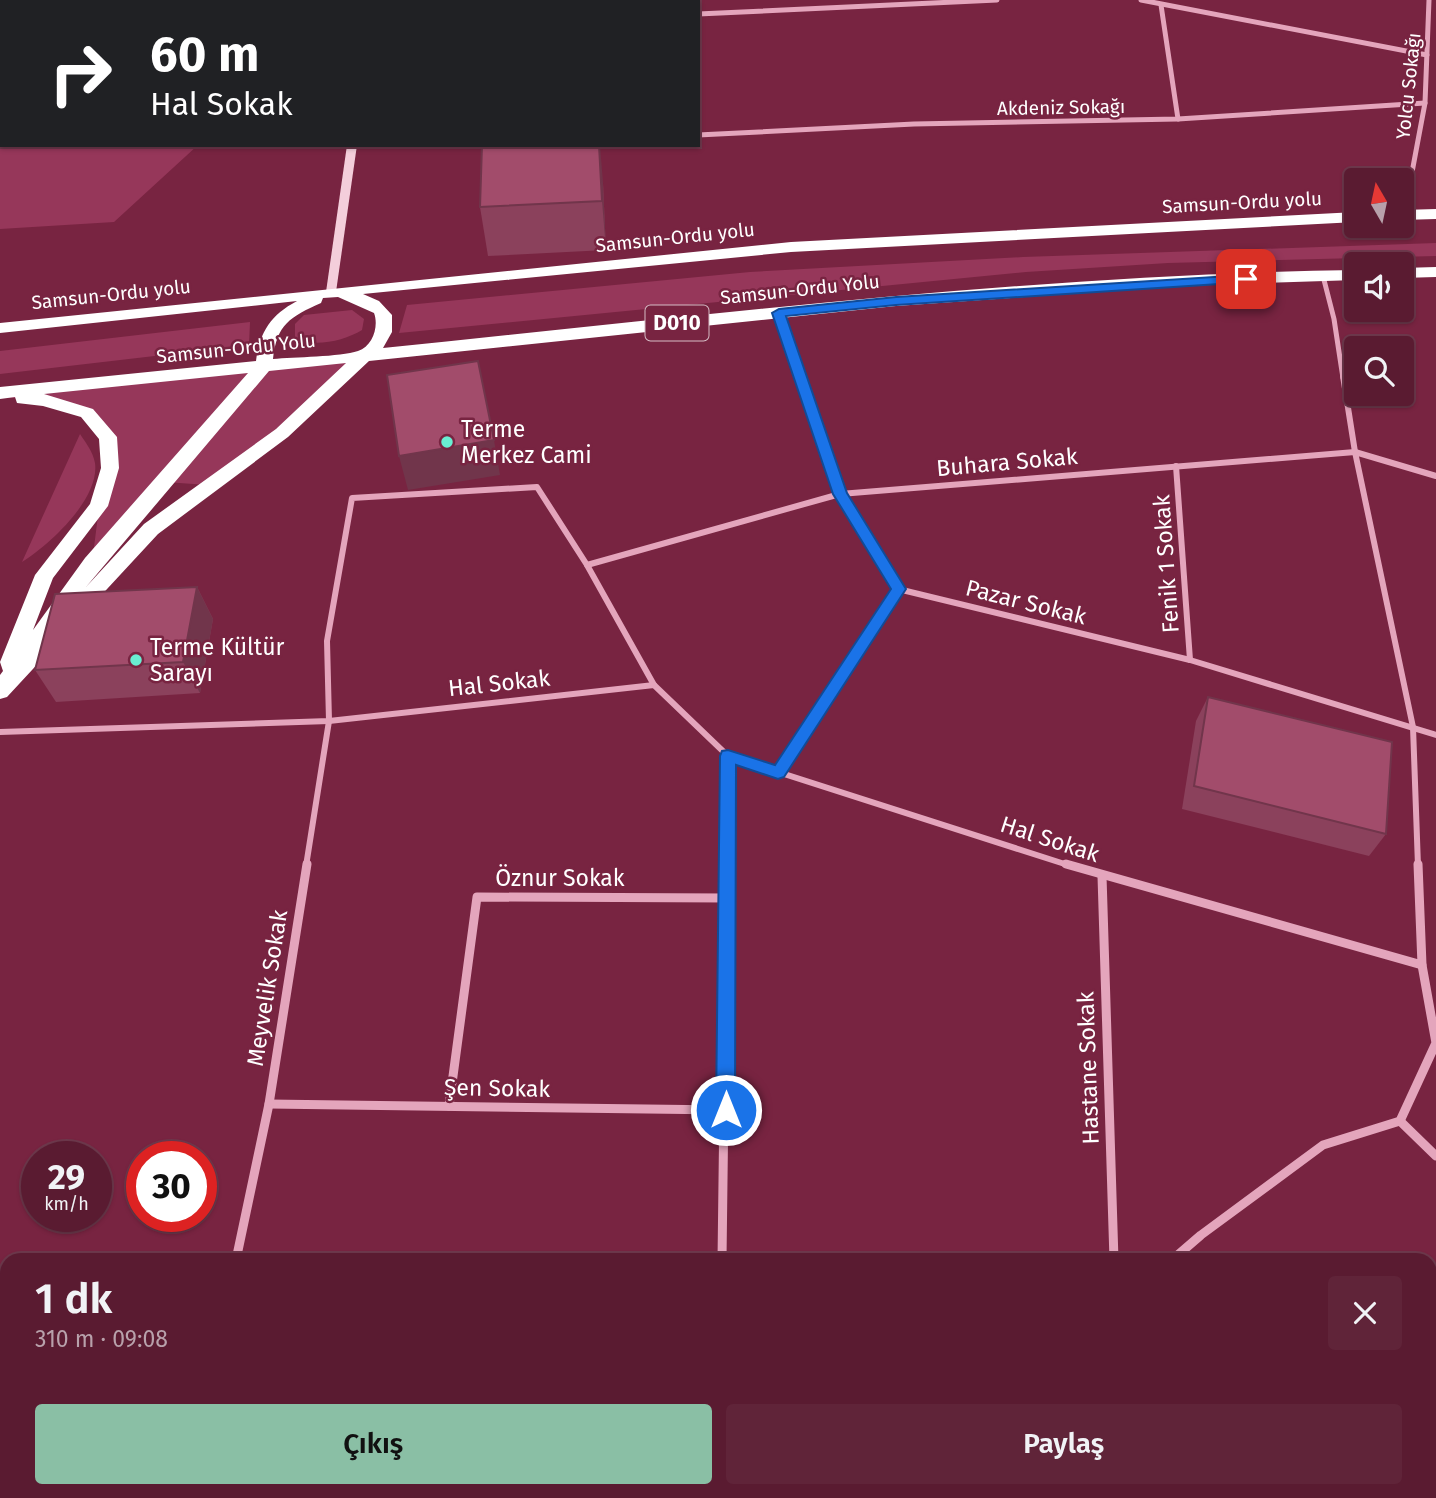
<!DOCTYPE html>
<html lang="tr">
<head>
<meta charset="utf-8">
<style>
	:root { --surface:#5a1b31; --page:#602439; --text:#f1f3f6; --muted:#b8a1ab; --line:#6f394d; --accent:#8abfa5 }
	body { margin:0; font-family:"Fira Sans",sans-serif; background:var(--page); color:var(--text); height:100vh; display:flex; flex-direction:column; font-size:26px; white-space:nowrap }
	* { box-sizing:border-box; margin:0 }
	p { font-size:23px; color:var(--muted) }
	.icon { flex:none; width:38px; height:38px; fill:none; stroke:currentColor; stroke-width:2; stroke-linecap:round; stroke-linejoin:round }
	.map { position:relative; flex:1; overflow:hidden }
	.sheet { position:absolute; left:0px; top:1253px; width:1437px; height:245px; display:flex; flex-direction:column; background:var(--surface); border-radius:21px 21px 0 0; box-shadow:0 2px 5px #0004,0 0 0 2px var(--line) }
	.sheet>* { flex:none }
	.banner { position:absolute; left:0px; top:0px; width:700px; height:147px; box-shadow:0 2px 5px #0004,0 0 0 2px var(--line); background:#202124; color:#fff; overflow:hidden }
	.needle { width:46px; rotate:351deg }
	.tools { position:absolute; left:1344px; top:168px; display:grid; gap:14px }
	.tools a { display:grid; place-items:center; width:70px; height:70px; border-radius:7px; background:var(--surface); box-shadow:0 2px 5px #0004,0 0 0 2px var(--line); font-size:35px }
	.speed { position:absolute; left:21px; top:1141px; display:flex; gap:14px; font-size:35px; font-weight:700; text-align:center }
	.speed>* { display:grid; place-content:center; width:91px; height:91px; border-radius:50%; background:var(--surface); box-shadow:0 2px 5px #0004,0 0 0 2px var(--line); line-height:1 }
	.speed small { font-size:18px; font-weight:400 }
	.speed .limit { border:10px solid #d22; background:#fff; color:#111 }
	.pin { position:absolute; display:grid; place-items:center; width:60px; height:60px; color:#fff; margin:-30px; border-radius:14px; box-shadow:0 4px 10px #0006 }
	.me { position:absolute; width:77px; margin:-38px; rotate:0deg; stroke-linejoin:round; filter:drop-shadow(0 0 5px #0008) }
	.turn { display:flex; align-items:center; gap:24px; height:147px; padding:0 35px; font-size:32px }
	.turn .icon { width:91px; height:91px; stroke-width:2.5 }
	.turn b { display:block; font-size:49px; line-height:60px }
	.round { display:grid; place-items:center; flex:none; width:74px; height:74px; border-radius:7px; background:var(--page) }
	.overview { display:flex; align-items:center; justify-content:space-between; height:119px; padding:0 35px }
	h1 { font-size:42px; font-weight:600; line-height:52px }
	.action { display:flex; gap:14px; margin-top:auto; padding:14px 35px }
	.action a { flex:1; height:80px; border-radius:7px; background:var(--accent); color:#111; font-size:28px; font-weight:600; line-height:80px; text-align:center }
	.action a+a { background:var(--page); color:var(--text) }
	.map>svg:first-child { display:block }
	.green { fill:#96375a }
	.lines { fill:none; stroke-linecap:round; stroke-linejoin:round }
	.street-far2 { stroke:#e4a5bc; stroke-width:5 }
	.street-far1 { stroke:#e4a5bc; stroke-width:6 }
	.street { stroke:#e4a5bc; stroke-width:9 }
	.secondary { fill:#f4cedb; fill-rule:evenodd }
	.highway { fill:#fff; fill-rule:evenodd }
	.wall { fill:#8b415c }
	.shaded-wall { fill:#71354b }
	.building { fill:#a24c6b; stroke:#71354b; stroke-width:2 }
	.route { fill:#1a73e8; stroke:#114b97; stroke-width:2 }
	.poi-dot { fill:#69eed2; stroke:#782441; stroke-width:2.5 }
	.labels { text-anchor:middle; stroke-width:5; stroke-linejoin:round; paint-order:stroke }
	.far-street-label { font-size:19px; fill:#fff; stroke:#782441 }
	.shield { fill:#782441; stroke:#d6bdc6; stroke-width:2 }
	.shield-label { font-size:21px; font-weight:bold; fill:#fff }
	.poi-label { font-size:23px; fill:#fff; stroke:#782441; text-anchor:start }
	.street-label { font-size:23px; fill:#fff; stroke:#782441 }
</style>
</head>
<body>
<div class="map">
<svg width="1436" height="1498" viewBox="0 0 1436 1498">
	<rect width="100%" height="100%" fill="#782441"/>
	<g class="green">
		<path d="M0,0h355l-353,2v143h196l-84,77 -114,7z"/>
		<path d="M1436,243v13l-268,7 -142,9 -627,61 8,-28 343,-33 273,-15z"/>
		<path d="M352,310l12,9 -2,11c-18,11 -49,18 -67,8v-14l9,-9z"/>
		<path d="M250,322l-1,23 -249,29v-23z"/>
		<path d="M365,356l-32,31 -125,98 -43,-3 -73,81 16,-126 -21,-24 -44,-13 -43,-3v-4z"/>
		<path d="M80,434c6,9 13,18 15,29 5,36 -46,82 -73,99z"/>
	</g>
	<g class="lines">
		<g class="street-far2">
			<path d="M1141,0l286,55"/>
			<path d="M1161,5l17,114"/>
			<path d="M698,14l299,-14"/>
			<path d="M698,135l216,-11 264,-5 247,-16"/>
			<path d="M1404,215l21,-112 4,-103"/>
			<path d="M1323,276l11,43 9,59"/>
			<path d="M779,313l22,65"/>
		</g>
		<g class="street-far1">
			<path d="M800,376l40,118 58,95 292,71 246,75"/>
			<path d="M1343,376l12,76 58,275 5,139"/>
			<path d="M1176,466l14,194"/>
			<path d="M587,565l253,-71 515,-42 81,24"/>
			<path d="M0,732l329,-11 325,-36 74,71 343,110"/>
			<path d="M778,772l120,-183"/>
			<path d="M306,866l23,-145 -2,-80 25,-143 185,-11 50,78 67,120"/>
			<path d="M727,866l1,-110"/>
		</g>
		<g class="street">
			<path d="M1066,864l356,101 -4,-101"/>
			<path d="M1102,876l12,384"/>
			<path d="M269,1104l457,6"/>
			<path d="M449,1106l28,-209 250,1"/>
			<path d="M1400,1121l36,35"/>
			<path d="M236,1260l33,-156 38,-240"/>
			<path d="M722,1260l5,-396"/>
			<path d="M1172,1260l29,-25 122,-90 77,-24 36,-78 -14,-78"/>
			<path d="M429,1491v7"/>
			<path d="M720,1491v7"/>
			<path d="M180,1498l2,-7"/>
			<path d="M1004,1498l1,-7"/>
		</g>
		<g class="secondary">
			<path d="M404,0h8l-9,2z"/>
			<path d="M347,145h10l-21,147 -5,3 -5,-3z"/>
		</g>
		<g class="highway">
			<path d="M1436,209v10l-34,1v-10z"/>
			<path d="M1356,212v10l-565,30 -428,42 16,7 13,14v17l-9,16c323,-33 648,-73 973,-78v10l-162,5 -298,21 -527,55 -81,76 -130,97 -151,163 -7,2v-24l3,-4 -3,-9 35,-87 55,-71 11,-36 -2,-29 -18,-22 -38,-11 -26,-3 -2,-6 -15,2v-12l256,-26c4,-30 15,-46 41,-60l-297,32v-10l791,-81zM338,297l36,16c5,13 -1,33 -16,38 -18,6 -64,6 -85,8 4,-35 17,-42 48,-56l2,-5zM346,363l-70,66 -132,95 -58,63 183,-216zM248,373l-163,185 -52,72 20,-52 55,-72 11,-38 -2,-31 -24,-28 -49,-15z"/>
			<path d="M1436,267v10l-34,1v-10z"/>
		</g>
	</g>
	<g class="wall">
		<path d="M463,0h53v2h-51z"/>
		<path d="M603,183l3,67 -118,6 -8,-49z"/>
		<path d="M197,587l16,32 -13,74 -144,9 -21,-32z"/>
		<path d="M1208,697l178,137 -17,22 -187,-47 14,-88z"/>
		<path d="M1311,1491h119l6,7h-133z"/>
	</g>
	<g class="shaded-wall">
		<path d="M480,0h36v2h-35z"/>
		<path d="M600,145l3,38 3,67 -4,-49z"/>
		<path d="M494,440l6,35 -92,15 -9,-34z"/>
		<path d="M197,587l16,32 -13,74 -17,-31z"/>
	</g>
	<g class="building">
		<path d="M482,145h117l3,56 -122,6z"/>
		<path d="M478,361l16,79 -95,16 -12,-81z"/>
		<path d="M197,587l-14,75 -148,8 20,-76z"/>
		<path d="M1208,697l184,45 -6,92 -192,-48z"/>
		<path d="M1430,1421l6,7v70h-114l7,-7h101z"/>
		<rect x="772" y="1491" width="153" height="7"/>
	</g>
	<path class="route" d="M1246,275l6,4 -2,3 -354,23 -110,11 61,177 59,96 -122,188 -6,2 -42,-14 -1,345 -3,7 -6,3 -7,-3 -3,-7 4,-354 2,-5 6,-1 47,15 116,-176 -58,-95 -61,-181 7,-4 117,-12z"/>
	<g class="poi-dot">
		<circle cx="447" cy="442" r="7"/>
		<circle cx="136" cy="660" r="7"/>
	</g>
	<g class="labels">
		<g class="far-street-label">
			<text transform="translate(1408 86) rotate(-84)" y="7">Yolcu Sokağı</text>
			<text transform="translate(1061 107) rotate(-1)" y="7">Akdeniz Sokağı</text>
			<text transform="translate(1242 202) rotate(-3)" y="7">Samsun-Ordu yolu</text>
			<text transform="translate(675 237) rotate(-6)" y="7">Samsun-Ordu yolu</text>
			<text transform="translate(800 289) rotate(-6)" y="7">Samsun-Ordu Yolu</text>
			<text transform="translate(111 294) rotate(-6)" y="7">Samsun-Ordu yolu</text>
			<text transform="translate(236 348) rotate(-6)" y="7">Samsun-Ordu Yolu</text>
		</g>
		<rect class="shield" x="645.5" y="305.5" width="63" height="35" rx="5"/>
		<g class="shield-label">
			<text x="677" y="330">D010</text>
		</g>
		<g class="poi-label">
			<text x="461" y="437">Terme<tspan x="461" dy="26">Merkez Cami</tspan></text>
			<text x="150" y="655">Terme Kültür<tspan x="150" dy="26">Sarayı</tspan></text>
		</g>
		<g class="street-label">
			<text transform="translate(1007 462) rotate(-5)" y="8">Buhara Sokak</text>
			<text transform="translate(1166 564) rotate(-94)" y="8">Fenik 1 Sokak</text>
			<text transform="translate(1026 602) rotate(14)" y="8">Pazar Sokak</text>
			<text transform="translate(499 683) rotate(-6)" y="8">Hal Sokak</text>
			<text transform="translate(1050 839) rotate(18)" y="8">Hal Sokak</text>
			<text x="560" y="886">Öznur Sokak</text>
			<text transform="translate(267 988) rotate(-81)" y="8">Meyvelik Sokak</text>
			<text transform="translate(1088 1068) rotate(-92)" y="8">Hastane Sokak</text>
			<text transform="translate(497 1088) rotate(1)" y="8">Şen Sokak</text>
		</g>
	</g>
</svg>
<div class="tools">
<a><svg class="needle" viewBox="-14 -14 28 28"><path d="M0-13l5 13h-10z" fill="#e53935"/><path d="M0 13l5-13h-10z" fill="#b8a1ab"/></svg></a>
<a><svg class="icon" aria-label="sound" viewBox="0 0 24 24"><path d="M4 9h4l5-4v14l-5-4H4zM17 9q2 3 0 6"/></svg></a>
<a><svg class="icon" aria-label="search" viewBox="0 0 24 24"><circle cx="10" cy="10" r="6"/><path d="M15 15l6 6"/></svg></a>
</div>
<div class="speed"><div>29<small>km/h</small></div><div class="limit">30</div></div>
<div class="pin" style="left:1246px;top:279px;background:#d93025"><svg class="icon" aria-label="arrive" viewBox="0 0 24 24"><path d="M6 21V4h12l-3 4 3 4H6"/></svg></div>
<svg class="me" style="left:726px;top:1110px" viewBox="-20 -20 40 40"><circle r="17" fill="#1a73e8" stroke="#fff" stroke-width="3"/><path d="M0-11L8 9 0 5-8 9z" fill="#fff"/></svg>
<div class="banner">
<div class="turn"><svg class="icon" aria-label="right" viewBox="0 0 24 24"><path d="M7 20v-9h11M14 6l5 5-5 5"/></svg><div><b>60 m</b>Hal Sokak</div></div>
</div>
<section class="sheet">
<div class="overview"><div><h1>1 dk</h1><p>310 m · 09:08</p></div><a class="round"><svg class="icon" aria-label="close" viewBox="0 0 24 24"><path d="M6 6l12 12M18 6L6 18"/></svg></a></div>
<div class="action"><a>Çıkış</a><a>Paylaş</a></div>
</section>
</div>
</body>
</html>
